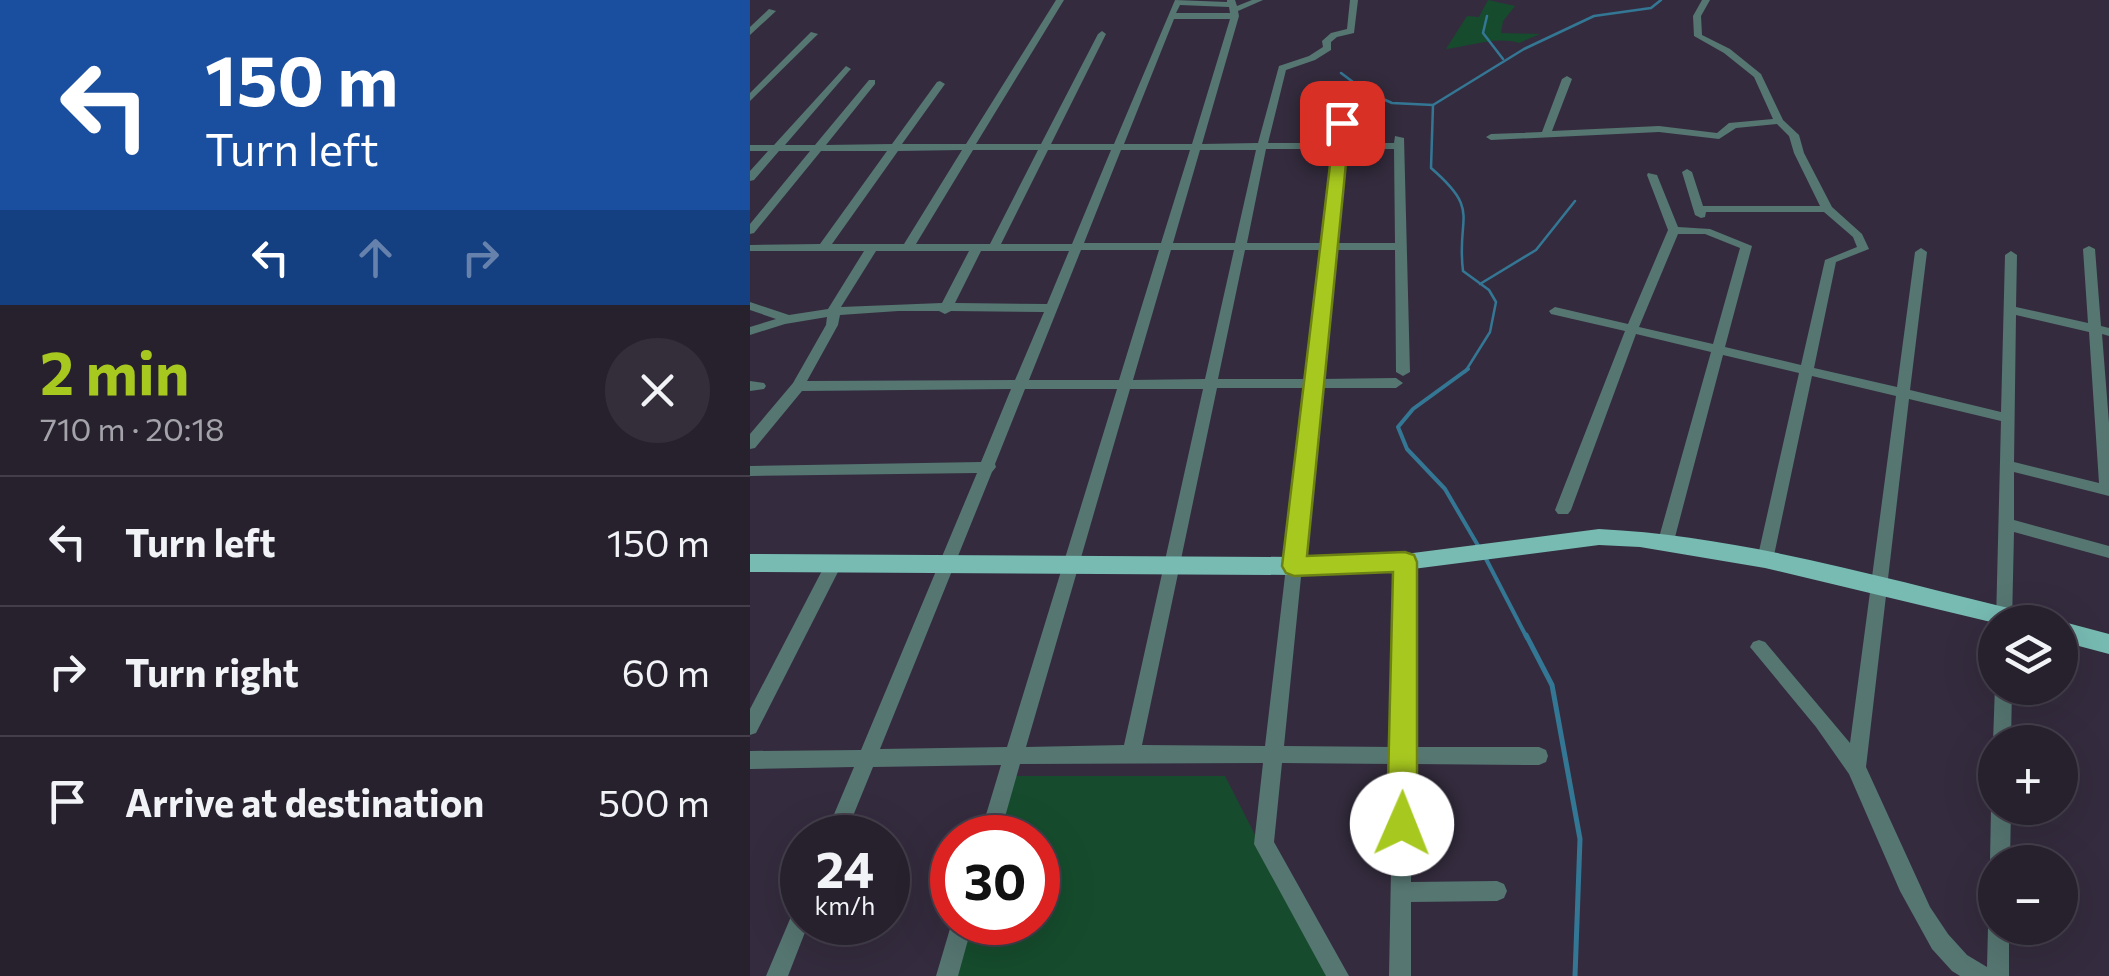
<!DOCTYPE html>
<html lang="en">
<head>
<meta charset="utf-8">
<style>
	:root { --surface:#27212e; --page:#332e3a; --text:#f1f3f6; --muted:#a4a3aa; --line:#433e4a; --accent:#a7c81f }
	body { margin:0; font-family:Commissioner,sans-serif; background:var(--page); color:var(--text); height:100vh; display:flex; flex-direction:column; font-size:38px; white-space:nowrap }
	* { box-sizing:border-box; margin:0 }
	p { font-size:32px; color:var(--muted) }
	.icon { flex:none; width:55px; height:55px; fill:none; stroke:currentColor; stroke-width:2; stroke-linecap:round; stroke-linejoin:round }
	.map { position:relative; flex:1; overflow:hidden }
	.side { display:flex; flex-direction:column; background:var(--surface); width:750px }
	.side>* { flex:none }
	.banner { background:#1a4fa0; color:#fff; overflow:hidden }
	.buttons { position:absolute; left:1228px; top:605px; display:grid; gap:20px }
	.buttons a { display:grid; place-items:center; width:100px; height:100px; border-radius:50%; background:var(--surface); box-shadow:0 10px 40px #0002,0 0 0 2px var(--line); font-size:50px }
	.speed { position:absolute; left:30px; top:815px; display:flex; gap:20px; font-size:50px; font-weight:700; text-align:center }
	.speed>* { display:grid; place-content:center; width:130px; height:130px; border-radius:50%; background:var(--surface); box-shadow:0 10px 40px #0002,0 0 0 2px var(--line); line-height:1 }
	.speed small { font-size:25px; font-weight:400 }
	.speed .limit { border:15px solid #d22; background:#fff; color:#111 }
	.pin { position:absolute; display:grid; place-items:center; width:85px; height:85px; color:#fff; margin:-42px; border-radius:20px; box-shadow:0 5px 15px #0006 }
	.me { position:absolute; width:110px; margin:-55px; rotate:1deg; stroke-linejoin:round; filter:drop-shadow(0 0 8px #0008) }
	.turn { display:flex; align-items:center; gap:35px; height:210px; padding:0 40px; font-size:45px }
	.turn .icon { width:130px; height:130px; stroke-width:2.5 }
	.turn b { display:block; font-size:70px; line-height:85px }
	.lanes { display:flex; align-items:center; height:95px; padding:0 40px; background:#0003; justify-content:center; gap:50px; direction:ltr }
	.lanes .off { opacity:.35 }
	.round { display:grid; place-items:center; flex:none; width:105px; height:105px; border-radius:52px; background:var(--page) }
	.headline { display:flex; align-items:center; justify-content:space-between; height:170px; padding:0 40px }
	h1 { font-size:60px; font-weight:700; line-height:75px; color:var(--accent) }
	ul { padding:0; list-style:none }
	li { display:flex; align-items:center; gap:30px; height:130px; padding:0 40px; border-top:2px solid var(--line) }
	li div { flex:1 }
	li b { display:block; font-size:38px }
	li em { font-style:normal }
	main { display:flex; flex:1; min-height:0 }
	.map>svg:first-child { display:block }
	.green { fill:#164c2d }
	.lines { fill:none; stroke-linecap:round; stroke-linejoin:round }
	.stream-far2 { stroke:#347795; stroke-width:2.5 }
	.stream-far1 { stroke:#347795; stroke-width:4 }
	.stream { stroke:#347795; stroke-width:5 }
	.minor { fill:#567672; fill-rule:evenodd }
	.major { fill:#77bbb3; fill-rule:evenodd }
	.route { fill:#a7c81f; stroke:#6d8214; stroke-width:2.5 }
</style>
</head>
<body>
<main>
<section class="side">
<div class="banner">
<div class="turn"><svg class="icon" aria-label="left" viewBox="0 0 24 24"><path d="M17 20v-9H6M10 6l-5 5 5 5"/></svg><div><b>150 m</b>Turn left</div></div>
<div class="lanes"><svg class="icon" aria-label="left" viewBox="0 0 24 24"><path d="M17 20v-9H6M10 6l-5 5 5 5"/></svg><svg class="icon off" aria-label="ahead" viewBox="0 0 24 24"><path d="M12 20V5M6 11l6-6 6 6"/></svg><svg class="icon off" aria-label="right" viewBox="0 0 24 24"><path d="M7 20v-9h11M14 6l5 5-5 5"/></svg></div>
</div>
<div class="headline"><div><h1>2 min</h1><p>710 m · 20:18</p></div><a class="round"><svg class="icon" aria-label="close" viewBox="0 0 24 24"><path d="M6 6l12 12M18 6L6 18"/></svg></a></div>
<ul>
<li><svg class="icon" aria-label="left" viewBox="0 0 24 24"><path d="M17 20v-9H6M10 6l-5 5 5 5"/></svg><div><b>Turn left</b></div><em>150 m</em></li>
<li><svg class="icon" aria-label="right" viewBox="0 0 24 24"><path d="M7 20v-9h11M14 6l5 5-5 5"/></svg><div><b>Turn right</b></div><em>60 m</em></li>
<li><svg class="icon" aria-label="arrive" viewBox="0 0 24 24"><path d="M6 21V4h12l-3 4 3 4H6"/></svg><div><b>Arrive at destination</b></div><em>500 m</em></li>
</ul>
</section>
<div class="map">
<svg width="1359" height="976" viewBox="0 0 1359 976">
	<rect width="100%" height="100%" fill="#342c3e"/>
	<g class="green">
		<path d="M738,0l27,6 -12,15 -2,12 39,1 -21,9c-21,-7 -49,3 -73,6l21,-33 12,1z"/>
		<path d="M262,776h213l102,200h-373l16,-53 68,-1v-84l-44,-1z"/>
	</g>
	<g class="lines">
		<g class="stream-far2">
			<path d="M737,16l-4,17 20,26"/>
			<path d="M591,73l24,18 27,12 41,2 91,-56 70,-33 57,-8 10,-8"/>
			<path d="M683,105l-2,63c51,44 25,47 32,103l26,19 7,12 -6,30 -25,40"/>
			<path d="M730,284l56,-34 39,-49"/>
		</g>
		<g class="stream-far1">
			<path d="M718,369l-55,40 -15,18 9,22 38,40 35,60"/>
			<path d="M735,557l42,81"/>
		</g>
		<path class="stream" d="M776,635l26,50 28,154 -5,137"/>
		<g class="minor">
			<path d="M306,0h8l-88,144h65l57,-110 4,-3 4,3 -55,110h63l61,-144 52,2v-2h8l2,6 15,-6h11l-25,11 1,5 -37,128 56,-1 21,-77 30,-10 14,-9 -1,-6 9,-8 16,-4 3,-29h8l-4,33 -17,4 -6,5v8l-16,10 -29,10 -18,73h67l5,-44 5,-3 5,3 -5,44h49l1,-7 9,2 6,234 -7,4 -7,-4 -1,-122h-61l-13,129 75,-1 7,5 -7,5h-76l-36,358 109,1 4,-185 2,-5h12l2,5 -1,185h127l7,3 2,6 -2,6 -7,3 -127,-1 -1,118 86,-1 7,3 3,7 -3,7 -7,3 -86,1v74h-22l4,-212 -111,-1 -8,79 75,134h-23l-72,-132 9,-81 -243,1 -21,74h-20l22,-73 -128,2 -29,71h-20l30,-71 -104,2v-18l111,-1 116,-277 -227,3v-10l231,-4 30,-73 -209,2 -47,57 -5,1v-15l43,-51 33,-58 1,-8 -42,7 -35,11v-8l26,-8 -26,-9v-8l39,13 39,-6 36,-58h-114v-6l70,-1 67,-93h-66l-67,82 -4,1v-10l60,-73h-31l-25,29 -4,1v-10l18,-20h-18v-6h24l72,-79 5,3 -2,2 -64,74h30l54,-65h6v4l-49,61 66,-1 45,-62 3,-1 5,3 -43,60h64zM430,5l49,2 1,6h-54zM424,19h56l-38,125h-68zM516,149h68l-10,94h-77zM595,149h49l1,94h-60zM212,150l-58,94h-72l66,-93zM223,150h65l-48,94h-74zM298,150h63l-39,94h-71zM371,150h69l-29,93h-77zM450,150h56l-21,93h-62zM331,250h78l-40,130h-90zM421,250h63l-29,129 -72,1zM495,250h78l-15,129h-90zM126,251h93l-27,52 -101,4zM231,251h88l-22,53 -92,-1zM148,311h41l6,3 6,-3 93,1 -29,68 -208,1 31,-56 2,-10zM467,388h90l-42,358 -123,-1zM275,389h92l-110,358 -127,2 112,-277 4,-5 -1,-3zM380,389h73l-79,356 -98,2z"/>
			<path d="M952,0h8l-9,16 1,19 28,14 31,25 22,46 16,15 5,18 28,54 30,27 7,15 -33,13 -22,106 83,19 18,-135 6,-4 6,4 -17,138 91,22 4,-157 6,-4 6,4 -1,52 72,16 -5,-74 6,-3 6,3 6,77 8,2v8l-7,-2 7,89v73l-95,-24v48l95,26v12l-95,-26 -2,90h-16l5,-201 -92,-22 -43,368 64,140 18,27 19,21 20,12 1,-39 4,-7 3,-2v9h14v48h-49l-8,-5 -20,-22 -32,-58 -51,-117 -33,-47 -66,-80 3,-5 6,-2 6,2 85,101 46,-347 -84,-20 -39,184 -2,4h-12l-2,-4 42,-187 -76,-18 -49,186 -2,4h-12l-2,-4 53,-189 -75,-18 -65,176 -3,4h-10l-3,-4 70,-179 -74,-17 -2,-3 6,-4 73,17 40,-94 -21,-55 1,-2 9,2 21,52 32,2 42,17 -27,101 76,18 24,-105 32,-13 -4,-10 -29,-25h-118l-1,5 -4,1 -6,-3 -13,-43 5,-3 5,3 11,34h117l-26,-53 -5,-17 -12,-12 -41,4 -17,11 -60,-7 -168,8 -5,-3 5,-3 51,-2 20,-53 5,-3 5,3 -20,52 107,-5 58,7 12,-10 44,-4 -19,-42 -30,-24 -30,-17 -1,-20zM928,234h27l35,14 -27,96 -74,-17zM1266,315l73,17 10,151 -85,-21z"/>
			<path d="M19,9l7,2 -26,24v-8z"/>
			<path d="M61,32l7,2 -68,67v-8z"/>
			<path d="M0,381l14,2 2,3 -2,3 -14,2z"/>
			<path d="M83,560l6,1 2,5 -85,167 -6,2v-26l77,-148z"/>
			<path d="M1245,686l17,2 -1,54h-16v5l-2,-5z"/>
			<path d="M1245,801v7h16l-1,54h-15v8l-5,-8 1,-54z"/>
			<path d="M52,904v18h7l-21,54h-22l29,-69z"/>
			<path d="M202,922h21l-15,54h-22z"/>
		</g>
		<g class="major">
			<path d="M849,529c145,7 290,51 431,84l8,2 3,7 -46,1 -230,-55 -125,-21 -41,-2 -194,25 -111,5 -544,-3v-18l544,3 111,-3z"/>
			<path d="M1310,621l49,13v20l-49,-13v-19h-3z"/>
		</g>
	</g>
	<path class="route" d="M592,118l8,5 -43,433 98,-4 9,3 3,7v262l-5,11 -10,4 -11,-4 -4,-11 6,-252 -99,4 -8,-3 -4,-7 53,-443z"/>
</svg>
<div class="buttons">
<a><svg class="icon" aria-label="layers" viewBox="0 0 24 24"><path d="M12 4l9 5-9 5-9-5zM3 14l9 5 9-5"/></svg></a>
<a>+</a>
<a>−</a>
</div>
<div class="speed"><div>24<small>km/h</small></div><div class="limit">30</div></div>
<div class="pin" style="left:592px;top:123px;background:#d93025"><svg class="icon" aria-label="arrive" viewBox="0 0 24 24"><path d="M6 21V4h12l-3 4 3 4H6"/></svg></div>
<svg class="me" style="left:652px;top:824px" viewBox="-20 -20 40 40"><circle r="19" fill="#fff"/><path d="M0-13L10 11 0 6-10 11z" fill="#a7c81f"/></svg>
</div>
</main>
</body>
</html>
